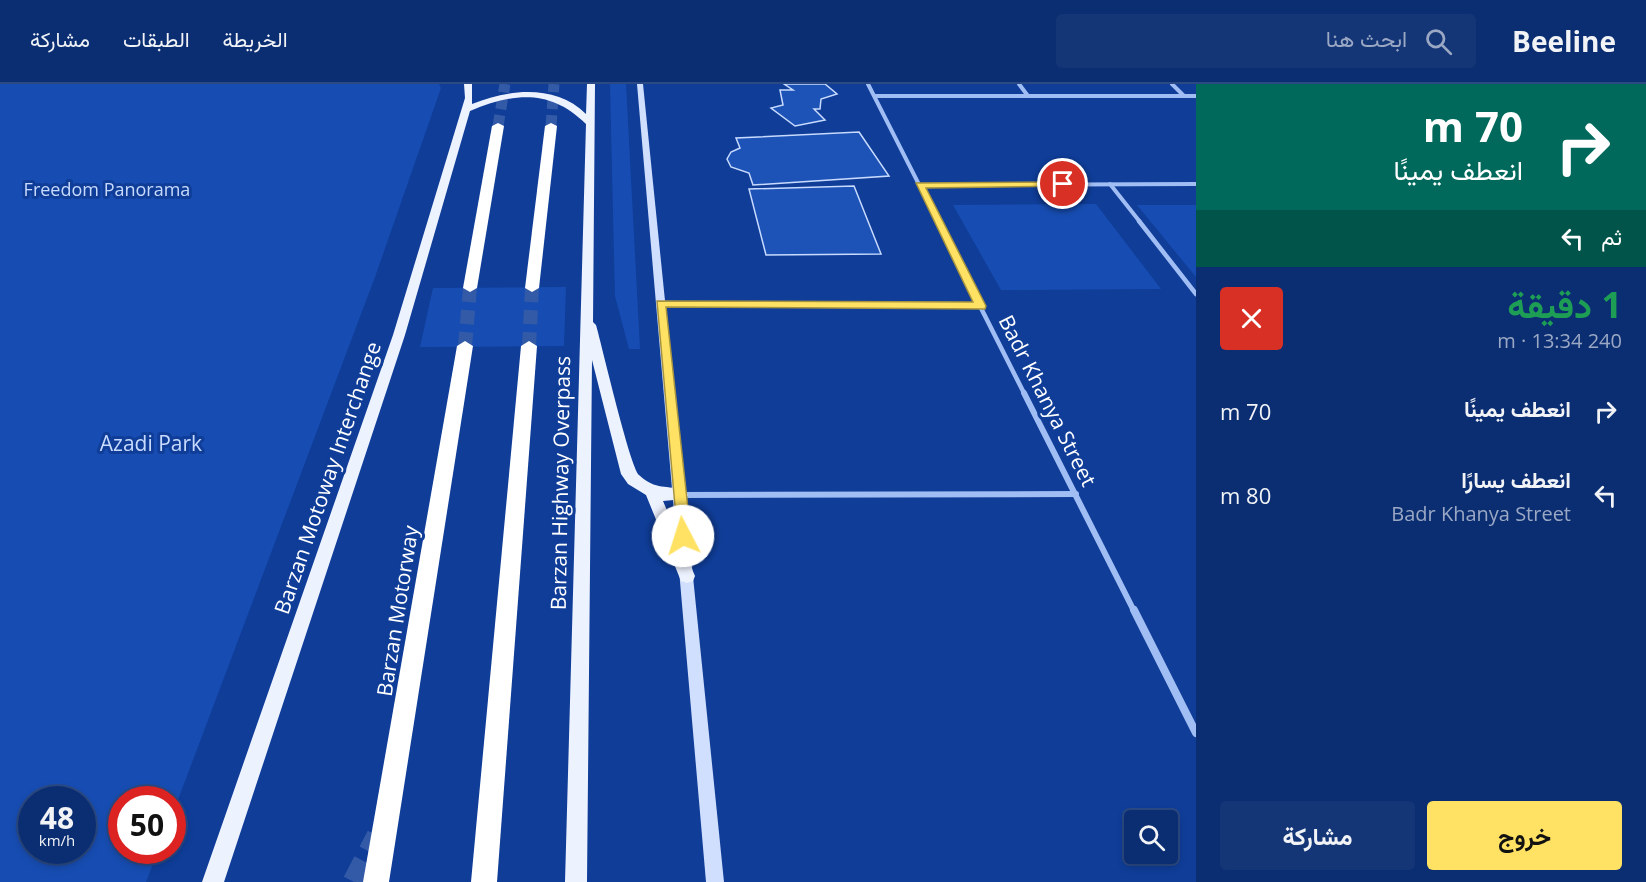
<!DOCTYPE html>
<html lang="ar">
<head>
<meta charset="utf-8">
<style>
	:root { --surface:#0b2e72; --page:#143677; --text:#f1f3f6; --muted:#9aa8c4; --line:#2b4a84; --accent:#ffe263 }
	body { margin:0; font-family:"Open Sans",Vazirmatn,sans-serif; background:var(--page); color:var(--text); direction:rtl; height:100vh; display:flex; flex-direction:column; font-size:22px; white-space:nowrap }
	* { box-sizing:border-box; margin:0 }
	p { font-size:20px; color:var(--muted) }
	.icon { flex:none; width:33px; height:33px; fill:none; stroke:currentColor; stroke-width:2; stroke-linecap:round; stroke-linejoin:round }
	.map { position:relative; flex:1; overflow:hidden; direction:ltr }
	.drawer { display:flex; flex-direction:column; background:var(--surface); width:450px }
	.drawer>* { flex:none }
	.banner { background:#00695c; color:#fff; overflow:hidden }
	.tools { position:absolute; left:1124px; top:726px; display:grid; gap:12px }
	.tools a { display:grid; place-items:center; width:54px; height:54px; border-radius:6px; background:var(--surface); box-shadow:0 3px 9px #0003,0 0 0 2px var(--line); font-size:30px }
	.speed { position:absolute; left:18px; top:702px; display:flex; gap:12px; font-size:30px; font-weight:700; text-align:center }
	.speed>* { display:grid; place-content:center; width:78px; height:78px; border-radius:50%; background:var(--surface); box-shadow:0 3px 9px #0003,0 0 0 2px var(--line); line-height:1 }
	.speed small { font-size:15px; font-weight:400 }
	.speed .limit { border:9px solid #d22; background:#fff; color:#111 }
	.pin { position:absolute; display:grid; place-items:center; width:51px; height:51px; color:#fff; margin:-26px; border:3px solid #fff; border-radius:50%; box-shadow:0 2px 6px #0007 }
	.me { position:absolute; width:66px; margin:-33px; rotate:355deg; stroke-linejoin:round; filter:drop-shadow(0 0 4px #0008) }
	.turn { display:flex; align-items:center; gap:21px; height:126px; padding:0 24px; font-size:27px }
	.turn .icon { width:78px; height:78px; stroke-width:2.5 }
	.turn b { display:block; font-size:42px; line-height:51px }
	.then { display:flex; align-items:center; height:57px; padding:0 24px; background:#0003; gap:12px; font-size:22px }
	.round { display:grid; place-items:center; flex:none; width:63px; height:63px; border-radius:6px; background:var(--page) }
	.overview { display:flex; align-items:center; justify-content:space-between; height:102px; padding:0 24px }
	h1 { font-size:36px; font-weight:700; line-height:45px; color:#1e9e55 }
	.button { display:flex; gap:12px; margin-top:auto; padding:12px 24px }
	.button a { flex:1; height:69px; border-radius:6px; background:var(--accent); color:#111; font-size:24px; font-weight:700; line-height:69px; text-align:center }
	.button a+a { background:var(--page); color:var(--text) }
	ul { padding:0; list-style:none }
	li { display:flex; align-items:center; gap:18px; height:84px; padding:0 24px }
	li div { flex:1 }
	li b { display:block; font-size:22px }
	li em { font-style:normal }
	header { display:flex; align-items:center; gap:36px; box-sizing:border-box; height:84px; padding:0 30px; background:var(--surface); border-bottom:2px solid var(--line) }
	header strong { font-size:28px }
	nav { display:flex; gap:33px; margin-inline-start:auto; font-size:21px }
	.search { width:420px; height:54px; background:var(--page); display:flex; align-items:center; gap:15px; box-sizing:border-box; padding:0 21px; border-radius:6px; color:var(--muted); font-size:22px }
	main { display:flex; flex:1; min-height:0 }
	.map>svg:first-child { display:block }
	.green { fill:#174db2; fill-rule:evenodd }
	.building { fill:#1d52b7; stroke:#c8dbfe; stroke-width:1.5 }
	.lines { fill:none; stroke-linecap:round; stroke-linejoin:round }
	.motorway-tunnel-far2 { stroke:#335aa7; stroke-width:11; stroke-dasharray:11 6; stroke-linecap:butt }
	.motorway-tunnel-far1 { stroke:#335aa7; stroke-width:14; stroke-dasharray:14 8; stroke-linecap:butt }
	.motorway-tunnel { stroke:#335aa7; stroke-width:23; stroke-dasharray:23 11; stroke-linecap:butt }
	.minor-far3 { stroke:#a0bdf4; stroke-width:4 }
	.minor-far2 { stroke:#a0bdf4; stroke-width:4.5 }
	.minor-far1 { stroke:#a0bdf4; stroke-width:6 }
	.minor { stroke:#a0bdf4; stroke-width:8 }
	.secondary { fill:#d0dffd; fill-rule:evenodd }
	.primary { fill:#edf2ff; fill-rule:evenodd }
	.motorway { fill:#fff; fill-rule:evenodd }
	.route { fill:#ffe263; stroke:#a69340; stroke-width:1.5 }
	.labels { text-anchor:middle; stroke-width:6; stroke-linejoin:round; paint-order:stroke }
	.far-park-label { font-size:18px; fill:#c8dbfe; stroke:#0f3d98 }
	.street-label { font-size:21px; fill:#fff; stroke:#0f3d98 }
	.park-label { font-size:21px; fill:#c8dbfe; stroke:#0f3d98 }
</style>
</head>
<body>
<header>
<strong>Beeline</strong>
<div class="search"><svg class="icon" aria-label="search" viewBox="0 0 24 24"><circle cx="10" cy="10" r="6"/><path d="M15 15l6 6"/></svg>ابحث هنا</div>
<nav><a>الخريطة</a><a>الطبقات</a><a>مشاركة</a></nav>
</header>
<main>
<section class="drawer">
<div class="banner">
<div class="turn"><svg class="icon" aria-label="right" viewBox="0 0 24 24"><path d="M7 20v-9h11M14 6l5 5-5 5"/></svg><div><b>70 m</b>انعطف يمينًا</div></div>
<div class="then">ثم<svg class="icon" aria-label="left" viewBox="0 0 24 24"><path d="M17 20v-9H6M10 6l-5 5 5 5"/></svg></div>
</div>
<div class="overview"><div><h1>1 دقيقة</h1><p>240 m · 13:34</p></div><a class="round" style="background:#d93025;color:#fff"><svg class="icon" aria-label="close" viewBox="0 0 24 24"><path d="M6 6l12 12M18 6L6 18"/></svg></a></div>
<ul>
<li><svg class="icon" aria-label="right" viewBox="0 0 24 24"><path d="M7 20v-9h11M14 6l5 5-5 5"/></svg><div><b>انعطف يمينًا</b></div><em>70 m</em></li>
<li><svg class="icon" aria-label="left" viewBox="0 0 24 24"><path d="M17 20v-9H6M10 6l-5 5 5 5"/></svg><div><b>انعطف يسارًا</b><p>Badr Khanya Street</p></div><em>80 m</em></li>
</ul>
<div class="button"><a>خروج</a><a>مشاركة</a></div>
</section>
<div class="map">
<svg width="1196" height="798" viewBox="0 0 1196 798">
	<rect width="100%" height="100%" fill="#0f3d98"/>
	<g class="green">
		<path d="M0,0h439l2,4 -66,189 -202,536 -1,-13h-50v50l36,1 -12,31h-146zM32,716h50v50h-50z"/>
		<path d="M610,0h16l14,265h-11l-14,-53z"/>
		<path d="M1096,120l65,85 -160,1 -48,-85z"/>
		<path d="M1137,121h59v72z"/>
		<path d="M566,203l-2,59 -144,1 13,-59z"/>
	</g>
	<g class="building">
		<path d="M784,0h41l12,10 -16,5 -1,10h-6l11,11 -30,6 -24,-18 12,-3 -3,-15h13z"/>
		<path d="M859,48l30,44 -136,9 -4,-12 -18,-6 -4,-8 4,-7 9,-4 -4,-10z"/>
		<path d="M854,102l27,68 -115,1 -17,-66z"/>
	</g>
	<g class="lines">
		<g class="motorway-tunnel-far2">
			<path d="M498,42l7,-42"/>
			<path d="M551,42l3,-42"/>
		</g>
		<g class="motorway-tunnel-far1">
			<path d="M465,262l5,-58"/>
			<path d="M529,262l3,-58"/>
		</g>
		<path class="motorway-tunnel" d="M354,798l24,-46"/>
		<g class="minor-far3">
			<path d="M868,0l70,138"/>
			<path d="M1019,0l9,12"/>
			<path d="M1172,0l12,12"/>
			<path d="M875,12h321"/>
			<path d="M1110,100l30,38"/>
			<path d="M920,101l276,-1"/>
		</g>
		<g class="minor-far2">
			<path d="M937,137l88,174"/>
			<path d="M1139,137l57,73"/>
			<path d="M660,219l321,3"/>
		</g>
		<g class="minor-far1">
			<path d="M1024,309l110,218"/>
			<path d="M680,411l396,-1"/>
		</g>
		<path class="minor" d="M1134,526l62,123"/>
		<path class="secondary" d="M637,0h6l81,798h-18z"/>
		<path class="primary" d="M464,0h8v20c36,-15 84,-20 114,10l1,-30h8l-2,238 3,3c6,21 34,142 43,150 17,16 28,9 46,16l3,4 -3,4 -22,2 32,75 -2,5 -6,2 -6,-2 -35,-86 -18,-11 -7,-10 -29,-114 -5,522h-22l21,-758c-36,-36 -73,-31 -116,-13l-65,224 -181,547h-22l191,-547 72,-237z"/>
		<g class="motorway">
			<path d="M498,39l6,3 -27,162 -7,4 -7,-4 29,-162z"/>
			<path d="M551,39l6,3 -18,162 -7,4 -7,-4 20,-162z"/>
			<path d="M465,257l8,5 -84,536h-26l94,-536z"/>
			<path d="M529,257l8,5 -40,536h-26l50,-536z"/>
		</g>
	</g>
	<path class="route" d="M1063,98h3v4l-140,2 60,118 -1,3 -319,-2 25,229 -3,4h-10l-21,-239 316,1 -57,-119z"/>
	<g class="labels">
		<g class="far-park-label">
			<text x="107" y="112">Freedom Panorama</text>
		</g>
		<g class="street-label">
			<text transform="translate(1047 317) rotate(63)" y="7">Badr Khanya Street</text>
			<text transform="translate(328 394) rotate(-71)" y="7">Barzan Motoway Interchange</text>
			<text transform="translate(561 399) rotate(-89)" y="7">Barzan Highway Overpass</text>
			<text transform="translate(398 527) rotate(-81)" y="7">Barzan Motorway</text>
		</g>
		<g class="park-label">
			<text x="151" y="367">Azadi Park</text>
		</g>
	</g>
</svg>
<div class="tools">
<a><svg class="icon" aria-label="search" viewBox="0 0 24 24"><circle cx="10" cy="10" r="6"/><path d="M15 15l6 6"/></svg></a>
</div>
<div class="speed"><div>48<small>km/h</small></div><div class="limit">50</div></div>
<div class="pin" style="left:1063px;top:100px;background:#d93025"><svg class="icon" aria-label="arrive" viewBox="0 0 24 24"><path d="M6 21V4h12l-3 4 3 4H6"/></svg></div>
<svg class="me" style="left:683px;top:452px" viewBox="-20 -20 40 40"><circle r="19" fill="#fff"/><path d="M0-13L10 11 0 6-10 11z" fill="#ffe263"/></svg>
</div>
</main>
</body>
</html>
